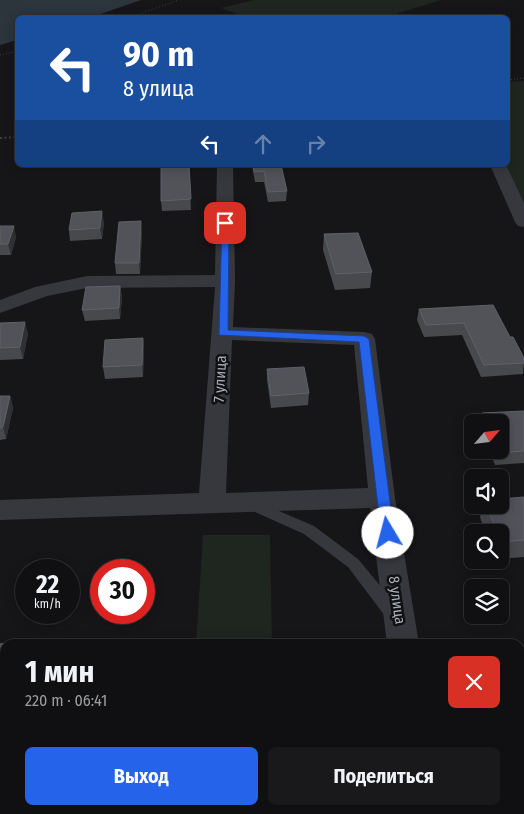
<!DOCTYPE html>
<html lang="ru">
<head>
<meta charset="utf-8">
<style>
	:root { --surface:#101012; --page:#19191b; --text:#f1f3f6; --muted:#9c9d9f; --line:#303032; --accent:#2563eb }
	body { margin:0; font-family:"Fira Sans Condensed",sans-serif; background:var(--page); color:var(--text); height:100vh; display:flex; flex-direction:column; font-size:19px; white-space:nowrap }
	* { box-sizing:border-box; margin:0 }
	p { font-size:16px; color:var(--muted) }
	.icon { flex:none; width:28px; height:28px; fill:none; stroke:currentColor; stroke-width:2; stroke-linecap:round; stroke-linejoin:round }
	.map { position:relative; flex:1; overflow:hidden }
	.panel { position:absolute; left:0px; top:639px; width:525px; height:176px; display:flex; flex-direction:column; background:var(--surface); border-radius:15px 15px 0 0; box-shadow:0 2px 12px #0003,0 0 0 1px var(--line) }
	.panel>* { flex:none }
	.top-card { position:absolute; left:15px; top:15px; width:495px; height:152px; border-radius:8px; box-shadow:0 2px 12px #0003,0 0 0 1px var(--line); background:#1a4fa0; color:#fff; overflow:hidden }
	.needle { width:32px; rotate:62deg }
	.controls { position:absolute; left:464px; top:414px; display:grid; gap:10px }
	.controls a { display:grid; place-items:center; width:45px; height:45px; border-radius:8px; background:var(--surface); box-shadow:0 2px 12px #0003,0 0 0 1px var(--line); font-size:25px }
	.speed { position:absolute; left:15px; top:559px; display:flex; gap:10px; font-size:25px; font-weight:700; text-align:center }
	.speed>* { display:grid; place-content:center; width:65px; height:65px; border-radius:50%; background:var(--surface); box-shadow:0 2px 12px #0003,0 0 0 1px var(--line); line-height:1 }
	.speed small { font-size:12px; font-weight:400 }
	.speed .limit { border:8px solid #d22; background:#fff; color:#111 }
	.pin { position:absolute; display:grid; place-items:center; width:42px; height:42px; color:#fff; margin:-21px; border-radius:10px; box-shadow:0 2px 8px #0006 }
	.me { position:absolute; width:55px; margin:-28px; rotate:352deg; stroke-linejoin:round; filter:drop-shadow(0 0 4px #0008) }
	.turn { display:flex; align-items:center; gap:18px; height:105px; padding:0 25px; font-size:22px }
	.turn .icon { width:65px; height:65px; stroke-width:2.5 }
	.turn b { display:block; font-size:35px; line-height:42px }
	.lanes { display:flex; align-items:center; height:48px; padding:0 25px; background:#0003; justify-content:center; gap:25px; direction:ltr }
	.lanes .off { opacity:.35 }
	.round { display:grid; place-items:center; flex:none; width:52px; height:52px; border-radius:8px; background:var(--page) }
	.overview { display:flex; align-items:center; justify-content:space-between; height:85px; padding:0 25px }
	h1 { font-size:30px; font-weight:700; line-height:38px }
	.cta { display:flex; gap:10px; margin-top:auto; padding:10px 25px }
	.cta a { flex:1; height:58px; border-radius:8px; background:var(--accent); color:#fff; font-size:20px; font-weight:700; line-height:58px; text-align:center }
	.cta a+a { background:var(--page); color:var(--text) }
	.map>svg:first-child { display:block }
	.green { fill:#1e261f }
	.water { fill:#2c353c }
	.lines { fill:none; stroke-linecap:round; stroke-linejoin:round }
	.path-far1 { stroke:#3d3f44; stroke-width:1; stroke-dasharray:1 2; stroke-linecap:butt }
	.path { stroke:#3d3f44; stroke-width:2; stroke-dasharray:2 2.5; stroke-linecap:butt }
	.service { fill:#37383d; fill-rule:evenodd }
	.minor { fill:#37383d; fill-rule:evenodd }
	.wall { fill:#47494d }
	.shaded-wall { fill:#2f3033 }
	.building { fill:#525359; stroke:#5f6168 }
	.route { fill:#2563eb; stroke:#184099 }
	.labels { text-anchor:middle; stroke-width:5; stroke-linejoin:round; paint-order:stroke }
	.street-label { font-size:15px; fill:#a8adb8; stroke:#111113 }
</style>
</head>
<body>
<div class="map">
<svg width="524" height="814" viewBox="0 0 524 814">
	<rect width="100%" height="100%" fill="#161618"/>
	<g class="green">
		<path d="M254,0h187l-58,18 -138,-1 -24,-9z"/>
		<path d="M524,81v123l-22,-39h6v-83z"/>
		<path d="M203,535h67l2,109h-76z"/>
	</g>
	<path class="water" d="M0,0h141l-49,17 -74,1 -1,22 -17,5z"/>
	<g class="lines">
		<g class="path-far1">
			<path d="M128,18l51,-18"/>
			<path d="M0,55l18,-4"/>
			<path d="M508,80l16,-2"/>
		</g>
		<path class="path" d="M0,138l18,-1"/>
		<path class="service" d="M251,499l63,27 44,33 39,47 2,5 -2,5 -6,2 -6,-2 -37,-49 -44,-33 -58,-26 -2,-4 2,-4z"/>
		<g class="minor">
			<path d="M217,165h16l2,116 -2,46 131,5 8,2 3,5 20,159 24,146h-32l-17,-136 -370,12v-20l199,-7 16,-206 -128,1 -40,8 -47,17v-13l35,-13 52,-11 128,-1zM232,340l122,5 14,143 -142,5z"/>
			<path d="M490,165h16l18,38v24l-6,-1 -3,-4z"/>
			<path d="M408,810h38l1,4h-38z"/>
		</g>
	</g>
	<g class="wall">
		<path d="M189,165l2,45 -29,1 -1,-10z"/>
		<path d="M252,165h29l6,26 -1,10 -18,1 -4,-20h-9z"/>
		<path d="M104,222l-2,17 -32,2 -1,-11z"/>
		<path d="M0,226l16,11 -5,18h-11z"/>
		<path d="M142,232l-2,42h-24l-1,-11z"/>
		<path d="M324,234l48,38 -2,16 -35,2 -12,-40z"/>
		<path d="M120,286l2,11 -2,22 -35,2 -3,-11z"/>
		<path d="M419,309l91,28 14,21 -1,16 -42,3 -19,-42 -38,2 -7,-17z"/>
		<path d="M0,323l28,10 -5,26 -23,1z"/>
		<path d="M143,338l1,12 -1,27 -38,2 -2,-12z"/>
		<path d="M267,369l42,24 -1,12 -37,3 -4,-28z"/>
		<path d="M0,396h10l3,12 -7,31 -6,1z"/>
		<path d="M524,411v52l-29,2 -6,-15h11v-28h-21l3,-9z"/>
		<path d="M524,497v60l-24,2v-27h-15l-5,-15 3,-12h17z"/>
	</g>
	<g class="shaded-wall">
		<path d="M102,211l2,11 -2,17 -2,-11z"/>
		<path d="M141,221l1,11 -2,42 -1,-11z"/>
		<path d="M14,226l2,11 -5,18 -3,-11z"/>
		<path d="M120,286l2,11 -2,22 -1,-11z"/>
		<path d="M25,322l3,11 -5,26 -3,-12z"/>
		<path d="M143,338l1,12 -1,27 -1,-12z"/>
		<path d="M10,396l3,12 -7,31 -3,-12z"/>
		<path d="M5,652v60l-3,18 -2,-4v-43z"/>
	</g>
	<g class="building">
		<path d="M161,165h28l2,34 -30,2z"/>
		<path d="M253,165h28l6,26 -19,1 -4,-21 -10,1z"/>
		<path d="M102,211l-2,17 -31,2 3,-17z"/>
		<path d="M141,221l-2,42h-24l4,-41z"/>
		<path d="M0,226h14l-6,18h-8z"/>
		<path d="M358,233l14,39 -36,2 -12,-40z"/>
		<path d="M120,286l-1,22 -37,2 4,-23z"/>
		<path d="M493,305l17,32h3l11,21v5l-40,2 -20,-42 -38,2 -7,-16z"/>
		<path d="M25,322l-5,25 -20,1v-25z"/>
		<path d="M143,338l-1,27 -39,2 2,-27z"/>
		<path d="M304,367l5,26 -38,3 -4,-27z"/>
		<path d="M0,396h10l-7,31 -3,1z"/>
		<path d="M524,411v40l-25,2 -1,-3h2v-28h-14l-4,-9z"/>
		<path d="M524,497v43l-23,2 -1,-3v-7h-3l-11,-27h14v-6z"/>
		<path d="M6,643l-1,1v8l-5,31v-39z"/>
	</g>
	<path class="route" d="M222,221l7,2 -1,107 136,6 5,3 25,194 -2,4 -4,2 -7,-6 -22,-191 -140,-7z"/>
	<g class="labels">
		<g class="street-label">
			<text transform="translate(220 379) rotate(-87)" y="5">7 улица</text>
			<text transform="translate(397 600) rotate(82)" y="5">8 улица</text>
		</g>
	</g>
</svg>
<div class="controls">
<a><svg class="needle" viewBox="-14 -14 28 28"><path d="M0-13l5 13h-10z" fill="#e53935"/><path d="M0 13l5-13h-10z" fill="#9c9d9f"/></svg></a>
<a><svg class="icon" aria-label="sound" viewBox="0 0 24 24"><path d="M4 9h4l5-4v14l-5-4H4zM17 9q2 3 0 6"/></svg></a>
<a><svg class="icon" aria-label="search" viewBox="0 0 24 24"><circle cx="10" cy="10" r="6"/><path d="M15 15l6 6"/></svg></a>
<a><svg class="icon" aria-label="layers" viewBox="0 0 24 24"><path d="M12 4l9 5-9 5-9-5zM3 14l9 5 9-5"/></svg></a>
</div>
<div class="speed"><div>22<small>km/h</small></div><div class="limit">30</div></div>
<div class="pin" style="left:225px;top:223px;background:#d93025"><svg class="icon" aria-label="arrive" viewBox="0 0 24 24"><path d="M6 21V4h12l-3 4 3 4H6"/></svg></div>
<svg class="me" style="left:388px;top:533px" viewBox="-20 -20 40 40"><circle r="19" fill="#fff"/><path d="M0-13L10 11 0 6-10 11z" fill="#2563eb"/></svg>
<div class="top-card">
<div class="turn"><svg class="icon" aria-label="left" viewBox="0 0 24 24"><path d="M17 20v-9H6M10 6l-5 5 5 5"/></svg><div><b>90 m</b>8 улица</div></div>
<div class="lanes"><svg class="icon" aria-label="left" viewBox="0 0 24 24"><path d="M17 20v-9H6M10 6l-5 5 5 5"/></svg><svg class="icon off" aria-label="ahead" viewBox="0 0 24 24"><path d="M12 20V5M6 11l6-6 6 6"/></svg><svg class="icon off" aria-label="right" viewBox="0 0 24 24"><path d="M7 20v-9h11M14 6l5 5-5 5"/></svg></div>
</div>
<section class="panel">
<div class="overview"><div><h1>1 мин</h1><p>220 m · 06:41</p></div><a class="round" style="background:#d93025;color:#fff"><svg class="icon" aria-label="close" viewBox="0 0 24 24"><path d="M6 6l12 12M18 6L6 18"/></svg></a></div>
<div class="cta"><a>Выход</a><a>Поделиться</a></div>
</section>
</div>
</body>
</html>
